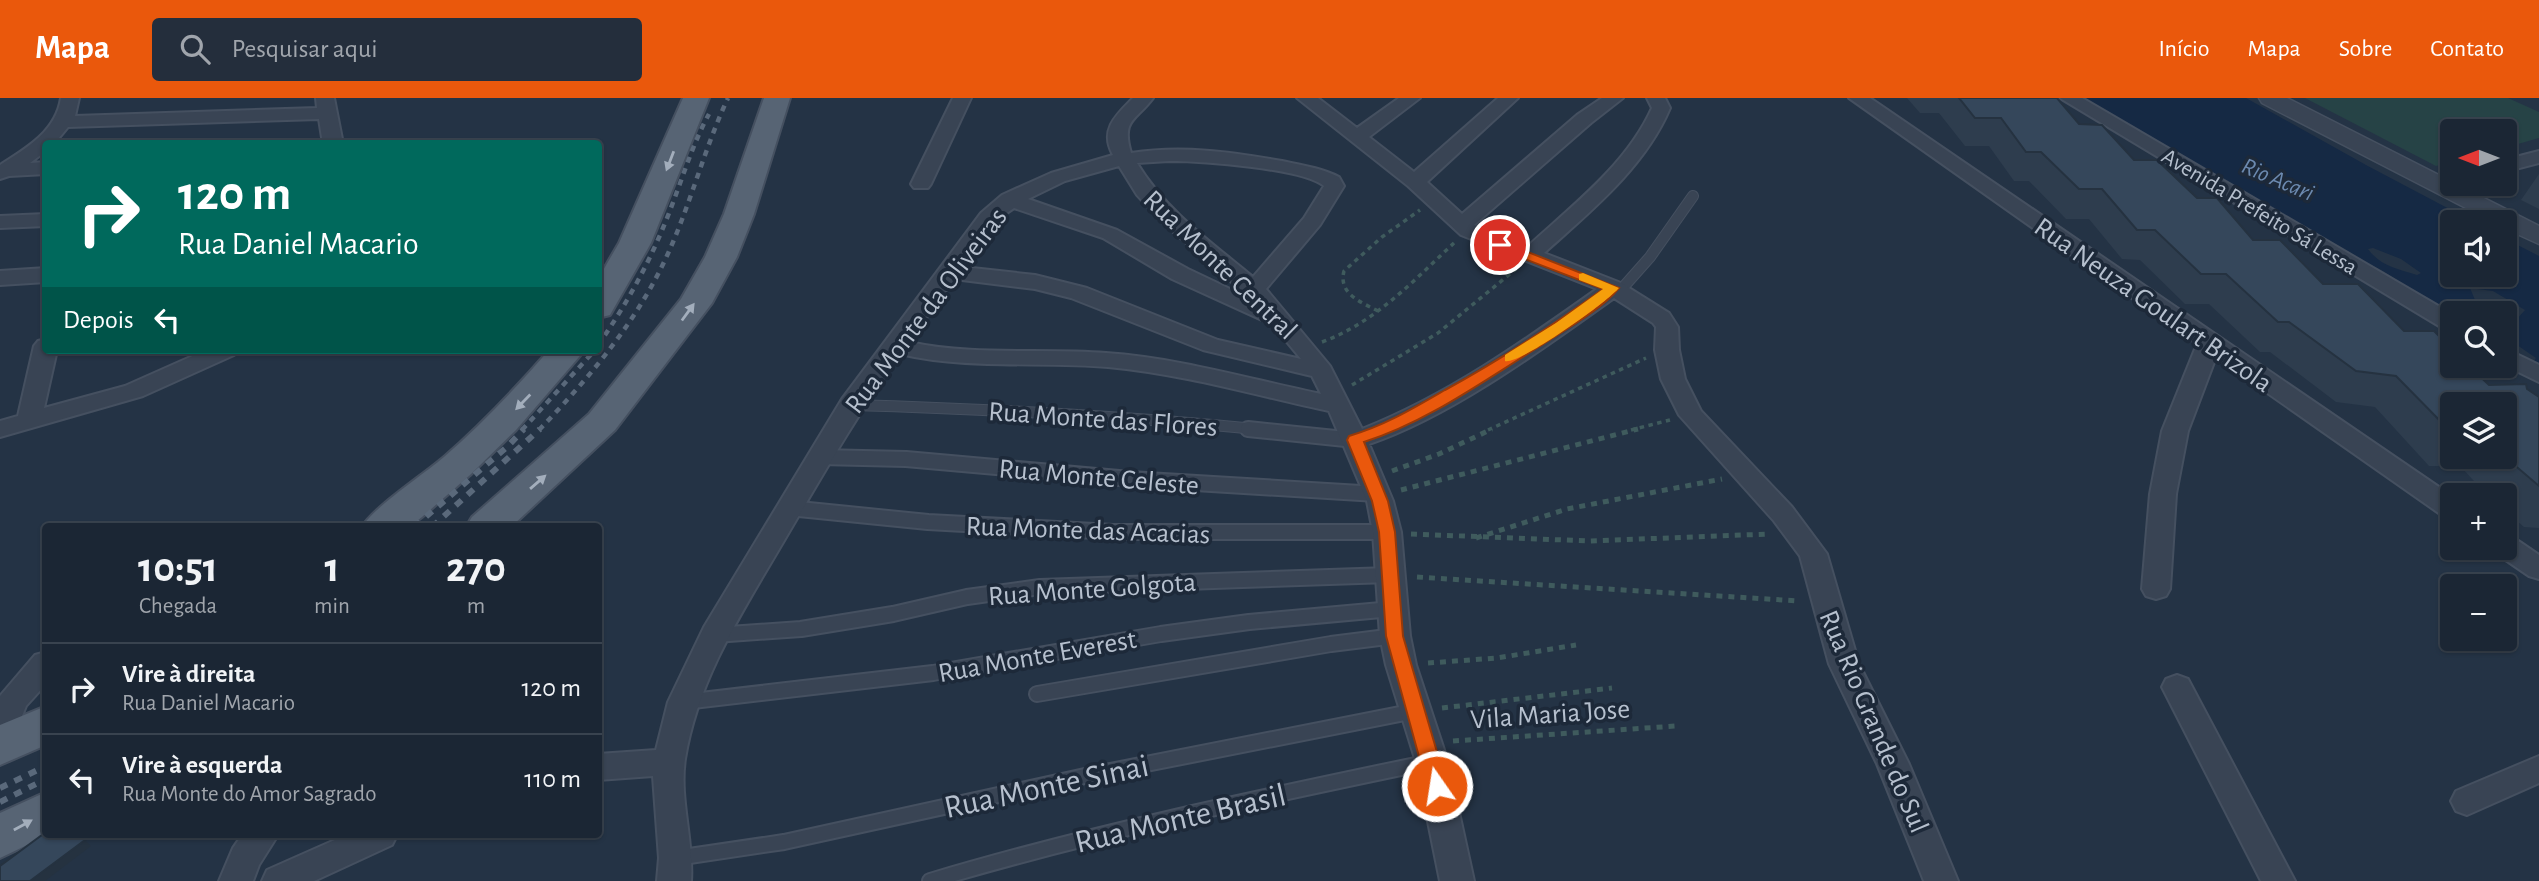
<!DOCTYPE html>
<html lang="pt">
<head>
<meta charset="utf-8">
<style>
	:root { --surface:#1b2634; --page:#242e3c; --text:#f1f3f6; --muted:#a0a5ac; --line:#39434f; --accent:#ea580c }
	body { margin:0; font-family:"Alegreya Sans",sans-serif; background:var(--page); color:var(--text); height:100vh; display:flex; flex-direction:column; font-size:26px; white-space:nowrap }
	* { box-sizing:border-box; margin:0 }
	p { font-size:23px; color:var(--muted) }
	.icon { flex:none; width:38px; height:38px; fill:none; stroke:currentColor; stroke-width:2; stroke-linecap:round; stroke-linejoin:round }
	.map { position:relative; flex:1; overflow:hidden }
	.panel { position:absolute; left:42px; top:425px; width:560px; height:315px; display:flex; flex-direction:column; background:var(--surface); border-radius:7px; box-shadow:0 2px 5px #0004,0 0 0 2px var(--line) }
	.panel>* { flex:none }
	.top-card { position:absolute; left:42px; top:42px; width:560px; height:214px; border-radius:7px; box-shadow:0 2px 5px #0004,0 0 0 2px var(--line); background:#00695c; color:#fff; overflow:hidden }
	.needle { width:46px; rotate:270deg }
	.controls { position:absolute; left:2440px; top:21px; display:grid; gap:14px }
	.controls a { display:grid; place-items:center; width:77px; height:77px; border-radius:7px; background:var(--surface); box-shadow:0 2px 5px #0004,0 0 0 2px var(--line); font-size:35px }
	.pin { position:absolute; display:grid; place-items:center; width:60px; height:60px; color:#fff; margin:-30px; border:4px solid #fff; border-radius:50%; box-shadow:0 2px 7px #0007 }
	.me { position:absolute; width:77px; margin:-38px; rotate:347deg; stroke-linejoin:round; filter:drop-shadow(0 0 5px #0008) }
	.turn { display:flex; align-items:center; gap:24px; height:147px; padding:0 21px; font-size:32px }
	.turn .icon { width:91px; height:91px; stroke-width:2.5 }
	.turn b { display:block; font-size:49px; line-height:60px }
	.then { display:flex; align-items:center; height:66px; padding:0 21px; background:#0003; gap:14px; font-size:26px }
	.eta { display:flex; justify-content:space-evenly; align-items:center; height:119px; text-align:center }
	.eta b { font-size:42px; font-weight:700; line-height:49px }
	ul { padding:0; list-style:none }
	li { display:flex; align-items:center; gap:21px; height:91px; padding:0 21px; border-top:2px solid var(--line) }
	li div { flex:1 }
	li b { display:block; font-size:26px }
	li em { font-style:normal }
	header { display:flex; align-items:center; gap:42px; box-sizing:border-box; height:98px; padding:0 35px; background:var(--accent); color:#fff }
	header strong { font-size:33px }
	nav { display:flex; gap:38px; margin-inline-start:auto; font-size:24px }
	.search { width:490px; height:63px; background:var(--page); display:flex; align-items:center; gap:18px; box-sizing:border-box; padding:0 24px; border-radius:7px; color:var(--muted); font-size:26px }
	.map>svg:first-child { display:block }
	.green { fill:#264346 }
	.water { fill:#152944; fill-rule:evenodd }
	.lines { fill:none; stroke-linecap:round; stroke-linejoin:round }
	.service-far1-casing { stroke:#455060; stroke-width:12 }
	.service-casing { stroke:#455060; stroke-width:18 }
	.minor-casing { stroke:#455060; stroke-width:4 }
	.tertiary-casing { stroke:#455060; stroke-width:3 }
	.primary-casing { stroke:#455060; stroke-width:4 }
	.path-far1 { stroke:#3f5b5d; stroke-width:3.5; stroke-dasharray:4.5 4.5; stroke-linecap:butt }
	.path { stroke:#3f5b5d; stroke-width:5; stroke-dasharray:6 6; stroke-linecap:butt }
	.service-far1 { stroke:#394454; stroke-width:10 }
	.service { stroke:#394454; stroke-width:14 }
	.minor { fill:#394454; fill-rule:evenodd }
	.tertiary { fill:#394454; fill-rule:evenodd }
	.primary { fill:#576474; fill-rule:evenodd }
	.rail-far1 { stroke:#5a697b; stroke-width:4.5; stroke-dasharray:6 6; stroke-linecap:butt }
	.rail { stroke:#5a697b; stroke-width:6; stroke-dasharray:8 8; stroke-linecap:butt }
	.wall { fill:#2e3d4e; fill-rule:evenodd }
	.shaded-wall { fill:#253240 }
	.building { fill:#35475b; stroke:#253240; stroke-width:2 }
	.oneway { fill:#a3aebc }
	.route { fill:#ea580c; stroke:#983908; stroke-width:2 }
	.slow { fill:#f59e0b }
	.labels { text-anchor:middle; stroke-width:7; stroke-linejoin:round; paint-order:stroke }
	.far-street-label { font-size:23px; fill:#b6c0ce; stroke:#1d2939 }
	.far-water-label { font-size:24px; font-style:italic; fill:#6c8ab0; stroke:#1d2939 }
	.street-label { font-size:28px; fill:#b6c0ce; stroke:#1d2939 }
	.near-street-label { font-size:33px; fill:#b6c0ce; stroke:#1d2939 }
</style>
</head>
<body>
<header>
<strong>Mapa</strong>
<div class="search"><svg class="icon" aria-label="search" viewBox="0 0 24 24"><circle cx="10" cy="10" r="6"/><path d="M15 15l6 6"/></svg>Pesquisar aqui</div>
<nav><a>Início</a><a>Mapa</a><a>Sobre</a><a>Contato</a></nav>
</header>
<div class="map">
<svg width="2539" height="783" viewBox="0 0 2539 783">
	<rect width="100%" height="100%" fill="#243345"/>
	<path class="green" d="M2305,0h203l31,14v26l-35,10v-17h-52v31l-16,4z"/>
	<path class="water" d="M2082,0h164l120,67 108,57h-22v53h52v-37l35,18v115l-9,-5 6,-8 -32,-22v-21l13,4 8,-9 -32,-19 -23,-3 5,12 23,13c-20,0 -41,2 -60,-6 -28,-13 -42,-34 -76,-45zM2373,150l28,11 20,14 -4,2c-19,-6 -37,-9 -49,-26z"/>
	<g class="lines">
		<g class="service-far1-casing">
			<g id="service-far1">
				<path d="M1619,194l31,-35 43,-61"/>
				<path d="M851,307c139,4 276,11 414,25"/>
			</g>
		</g>
		<g class="service-casing">
			<g id="service">
				<path d="M1248,331l107,11"/>
				<path d="M820,359l86,2 224,20 247,15"/>
				<path d="M789,410l139,14 185,10h274"/>
				<path d="M715,537l86,-6 92,-15 74,-17 73,-10 349,-12"/>
				<path d="M1037,596l294,-50 64,-8"/>
				<path d="M684,604l249,-29 228,-39 88,-12 143,-13"/>
				<path d="M676,760l108,-16 301,-66 330,-65"/>
				<path d="M930,783c164,-49 332,-84 500,-119"/>
			</g>
		</g>
		<g class="minor-casing">
			<g id="minor">
				<path d="M61,0h18l-4,18 242,-8 -1,-10h18l9,46h-20l-4,-25 -251,8 -14,17h-8v7l-16,12 16,-1v12l-37,2 -9,3v-14c27,-17 56,-34 61,-67z"/>
				<path d="M953,0h18l-40,86 -3,4h-14l-3,-4z"/>
				<path d="M1133,0h20c-17,23 -32,21 -22,55 51,-8 100,-1 151,8 19,4 39,7 57,16l5,9 -24,39 -54,64 64,77 32,63c84,-33 162,-88 235,-140l-136,-54 -53,-49 -111,-88h21l39,30 42,-30h21l-51,39 45,35 84,-74h20l-91,84 35,32 115,-99 25,-17h21l-32,25 -117,102 53,22c45,-41 100,-83 125,-139l-5,-10h18l5,10c-25,59 -79,103 -126,145l77,30 48,30 9,14 1,23 6,29 16,32 91,96 35,47 32,110 50,100 49,117h-34l-47,-117 -48,-100 -29,-108 -26,-35 -95,-106 -18,-36 -6,-29 1,-23 -3,-4 -39,-25c-70,50 -164,119 -245,146l24,57 8,31 9,104 6,29 32,97 26,119h-34l-24,-119 -30,-97 -6,-29 -7,-104 -6,-31 -38,-90c-74,-16 -146,-37 -221,-44 -69,-6 -139,3 -208,-13 -42,59 -78,122 -115,185 -41,70 -87,139 -100,220 -6,40 9,82 6,122h-34l2,-23 -6,-82 -55,4v-26l58,-4 12,-48 36,-75 138,-228 139,-186 21,-18 49,-22 62,-18c-14,-25 3,-40 20,-57zM1169,63c31,0 133,7 155,25l-20,32 -51,59c-42,-35 -87,-66 -116,-114zM1119,68l18,29 25,27 89,77 -63,-30 -71,-39 -89,-31 37,-18zM1014,110l89,30 69,41 101,46 28,34 -83,-19 -131,-52 -52,-13 -72,-8 32,-46zM954,181l81,10 36,9 132,52 109,26 9,18c-72,-15 -142,-36 -215,-41 -65,-5 -133,3 -197,-11z"/>
				<path d="M1849,0h21l582,398v22l-9,-2 -227,-159 -28,74 -12,63 -6,95 -4,7 -10,3 -10,-3 -4,-7 8,-95 12,-63 35,-87z"/>
				<path d="M2060,0h22l370,216v17l-8,-2z"/>
				<path d="M2539,53v12l-35,9v-12z"/>
				<path d="M46,116v12l-46,2v-12z"/>
				<path d="M46,170v14l-46,3v-14z"/>
				<path d="M46,241v11h11l-13,58 81,-22 81,-36h32l-4,5 -91,41 -143,41v-16l18,-5 16,-70 4,-5z"/>
				<path d="M2504,250l35,17v17l-35,-17z"/>
				<path d="M2504,437l10,3 25,17v24l-10,-3 -35,-24 -2,-4h12z"/>
				<path d="M46,554v32l-20,22 -15,37 -11,4v-51l35,-41z"/>
				<path d="M2177,577l11,4 107,202h-34l-99,-194 4,-8z"/>
				<path d="M2539,658v27l-72,32 -11,-4 -5,-10 5,-10z"/>
				<path d="M242,737h36l-19,30 -6,16h-34l14,-33z"/>
				<path d="M346,737h51l-5,10 -78,36h-52l5,-11z"/>
			</g>
		</g>
		<g class="tertiary-casing">
			<path id="tertiary" d="M2259,0h28l252,128v18l-35,-16v-6h-11l-231,-119z"/>
		</g>
		<g class="primary-casing">
			<g id="primary">
				<path d="M683,0h26l-58,145 -41,72 -12,3v-39l21,-36z"/>
				<path d="M764,0h26l-36,116 -17,43 -25,46 -97,127 -104,97h-45l6,-10 117,-103 92,-115 24,-42 19,-43z"/>
				<path d="M549,252h36l-69,80 -46,45 -48,42 -13,10h-47c12,-20 61,-52 82,-70 38,-33 72,-69 105,-107z"/>
				<path d="M46,608v39l-46,20v-40z"/>
				<path d="M46,694v43h2l-48,23v-45z"/>
			</g>
		</g>
		<g class="path-far1">
			<path d="M1378,213c-17,-9 -40,-17 -34,-40l38,-34 38,-27"/>
			<path d="M1322,244c54,-20 91,-61 132,-99"/>
			<path d="M1352,287l86,-52 78,-64"/>
			<path d="M1488,332l158,-72"/>
			<path d="M1631,332l39,-10"/>
		</g>
		<g class="path">
			<path d="M1392,373l47,-17 53,-25"/>
			<path d="M1401,392l237,-61"/>
			<path d="M1411,436l179,7 179,-7"/>
			<path d="M1476,440l91,-29 155,-30"/>
			<path d="M1417,479l382,24"/>
			<path d="M1428,565l69,-5 79,-13"/>
			<path d="M1442,610l170,-20"/>
			<path d="M1453,643l223,-15"/>
		</g>
		<use href="#service-far1" class="service-far1"/>
		<use href="#service" class="service"/>
		<use href="#minor" class="minor"/>
		<use href="#tertiary" class="tertiary"/>
		<use href="#primary" class="primary"/>
		<g class="rail-far1">
			<path d="M598,247c29,-41 53,-85 71,-132 13,-33 23,-68 40,-99"/>
			<path d="M522,332l73,-80"/>
			<path d="M539,332c52,-54 101,-112 131,-181 22,-50 35,-102 58,-151"/>
		</g>
		<g class="rail">
			<path d="M414,429l94,-81 16,-17"/>
			<path d="M432,429l108,-98"/>
			<path d="M0,690l46,-22"/>
			<path d="M0,704l46,-23"/>
		</g>
	</g>
	<g class="wall">
		<path d="M1907,0h150l22,26 55,36 63,38 56,42 70,44 81,47 85,54 38,4 12,8v131l-15,-1 -20,-17v-15h-17l-27,-29h-31l-54,-59 -39,-5 -66,-50h-10l-51,-48h-24l-45,-44 -18,-1 -33,-40h-23l-37,-38h-15l-25,-35h-24l-26,-33h-19zM2452,306h52v53h-52z"/>
		<path d="M2539,76v35l-18,-9z"/>
	</g>
	<path class="shaded-wall" d="M85,742l6,6 -46,35h-15z"/>
	<g class="building">
		<path d="M1959,0h98l22,26 23,1 32,35h23l40,38h20l36,42h27l43,44h35l46,47h30l18,18v17h17l20,19 37,-1 1,5 12,8v89l-35,-30v-52h-52v29l-56,-57 -40,-5 -67,-49h-11l-52,-48h-25l-46,-44h-18l-35,-41h-23l-38,-37h-15l-25,-34h-26z"/>
		<path d="M46,734v3h31l8,5 -55,41h-30v-15z"/>
	</g>
	<defs><path id="oneway-solid" d="M-6-.8H1V-3.2L6.5 0L1 3.2V.8H-6Z" transform="scale(1.75)"/></defs>
	<g class="oneway">
		<use href="#oneway-solid" transform="translate(670 63) rotate(111)"/>
		<use href="#oneway-solid" transform="translate(688 214) rotate(-54)"/>
		<use href="#oneway-solid" transform="translate(523 304) rotate(134)"/>
		<use href="#oneway-solid" transform="translate(538 384) rotate(-41)"/>
		<use href="#oneway-solid" transform="translate(23 727) rotate(-29)"/>
	</g>
	<path class="route" d="M1500,143l119,47c-19,23 -57,43 -82,60 -55,34 -112,75 -173,94l24,59 7,31 8,104 44,150 -3,6 -7,2 -7,-2 -3,-6 -41,-150 -7,-104 -7,-31 -25,-61 2,-4c35,-10 65,-28 96,-46 55,-30 107,-64 158,-101l-107,-41v-6z"/>
	<path class="slow" d="M1583,175l36,15c-12,14 -99,77 -114,73v-6l51,-32 47,-34 -24,-9v-6z"/>
	<g class="labels">
		<g class="far-street-label">
			<text transform="translate(2260 113) rotate(31)" y="8">Avenida Prefeito Sá Lessa</text>
		</g>
		<g class="far-water-label">
			<text transform="translate(2278 81) rotate(23)" y="8">Rio Acari</text>
		</g>
		<g class="street-label">
			<text transform="translate(1221 166) rotate(44)" y="10">Rua Monte Central</text>
			<text transform="translate(2154 206) rotate(35)" y="10">Rua Neuza Goulart Brizola</text>
			<text transform="translate(925 212) rotate(-53)" y="10">Rua Monte da Oliveiras</text>
			<text transform="translate(1103 320) rotate(4)" y="10">Rua Monte das Flores</text>
			<text transform="translate(1099 378) rotate(5)" y="10">Rua Monte Celeste</text>
			<text transform="translate(1088 431) rotate(2)" y="10">Rua Monte das Acacias</text>
			<text transform="translate(1092 490) rotate(-4)" y="10">Rua Monte Golgota</text>
			<text transform="translate(1037 557) rotate(-10)" y="10">Rua Monte Everest</text>
			<text transform="translate(1550 615) rotate(-4)" y="10">Vila Maria Jose</text>
			<text transform="translate(1875 623) rotate(67)" y="10">Rua Rio Grande do Sul</text>
		</g>
		<g class="near-street-label">
			<text transform="translate(1046 687) rotate(-12)" y="12">Rua Monte Sinai</text>
			<text transform="translate(1180 719) rotate(-13)" y="12">Rua Monte Brasil</text>
		</g>
	</g>
</svg>
<div class="controls">
<a><svg class="needle" viewBox="-14 -14 28 28"><path d="M0-13l5 13h-10z" fill="#e53935"/><path d="M0 13l5-13h-10z" fill="#a0a5ac"/></svg></a>
<a><svg class="icon" aria-label="sound" viewBox="0 0 24 24"><path d="M4 9h4l5-4v14l-5-4H4zM17 9q2 3 0 6"/></svg></a>
<a><svg class="icon" aria-label="search" viewBox="0 0 24 24"><circle cx="10" cy="10" r="6"/><path d="M15 15l6 6"/></svg></a>
<a><svg class="icon" aria-label="layers" viewBox="0 0 24 24"><path d="M12 4l9 5-9 5-9-5zM3 14l9 5 9-5"/></svg></a>
<a>+</a>
<a>−</a>
</div>
<div class="pin" style="left:1500px;top:147px;background:#d93025"><svg class="icon" aria-label="arrive" viewBox="0 0 24 24"><path d="M6 21V4h12l-3 4 3 4H6"/></svg></div>
<svg class="me" style="left:1437px;top:688px" viewBox="-20 -20 40 40"><circle r="17" fill="#ea580c" stroke="#fff" stroke-width="3"/><path d="M0-11L8 9 0 5-8 9z" fill="#fff"/></svg>
<div class="top-card">
<div class="turn"><svg class="icon" aria-label="right" viewBox="0 0 24 24"><path d="M7 20v-9h11M14 6l5 5-5 5"/></svg><div><b>120 m</b>Rua Daniel Macario</div></div>
<div class="then">Depois<svg class="icon" aria-label="left" viewBox="0 0 24 24"><path d="M17 20v-9H6M10 6l-5 5 5 5"/></svg></div>
</div>
<section class="panel">
<div class="eta">
<div><b>10:51</b><p>Chegada</p></div>
<div><b>1</b><p>min</p></div>
<div><b>270</b><p>m</p></div>
</div>
<ul>
<li><svg class="icon" aria-label="right" viewBox="0 0 24 24"><path d="M7 20v-9h11M14 6l5 5-5 5"/></svg><div><b>Vire à direita</b><p>Rua Daniel Macario</p></div><em>120 m</em></li>
<li><svg class="icon" aria-label="left" viewBox="0 0 24 24"><path d="M17 20v-9H6M10 6l-5 5 5 5"/></svg><div><b>Vire à esquerda</b><p>Rua Monte do Amor Sagrado</p></div><em>110 m</em></li>
</ul>
</section>
</div>
</body>
</html>
